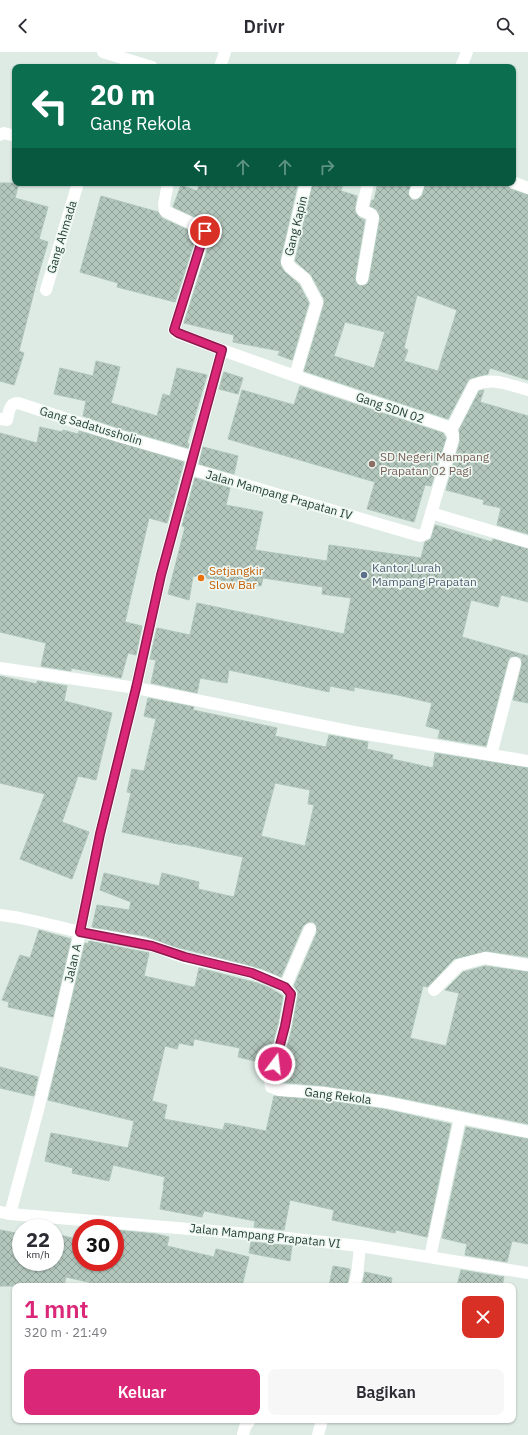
<!DOCTYPE html>
<html lang="id">
<head>
<meta charset="utf-8">
<style>
	:root { --surface:#fff; --page:#f7f7f7; --text:#2b2b33; --muted:#7c7c81; --accent:#db2777 }
	body { margin:0; font-family:"IBM Plex Sans",sans-serif; background:var(--page); color:var(--text); height:100vh; display:flex; flex-direction:column; font-size:15px; white-space:nowrap }
	* { box-sizing:border-box; margin:0 }
	p { font-size:13px; color:var(--muted) }
	.icon { flex:none; width:22px; height:22px; fill:none; stroke:currentColor; stroke-width:2; stroke-linecap:round; stroke-linejoin:round }
	.map { position:relative; flex:1; overflow:hidden }
	.sheet { position:absolute; left:12px; top:1231px; width:504px; height:140px; display:flex; flex-direction:column; background:var(--surface); border-radius:8px; box-shadow:0 1px 3px #0004 }
	.sheet>* { flex:none }
	.guide { position:absolute; left:12px; top:12px; width:504px; height:122px; border-radius:8px; box-shadow:0 1px 3px #0004; background:#0b6e4f; color:#fff; overflow:hidden }
	.speed { position:absolute; left:12px; top:1167px; display:flex; gap:8px; font-size:20px; font-weight:700; text-align:center }
	.speed>* { display:grid; place-content:center; width:52px; height:52px; border-radius:50%; background:var(--surface); box-shadow:0 1px 3px #0004; line-height:1 }
	.speed small { font-size:10px; font-weight:400 }
	.speed .limit { border:6px solid #d22; background:#fff; color:#111 }
	.pin { position:absolute; display:grid; place-items:center; width:34px; height:34px; color:#fff; margin:-17px; border:2px solid #fff; border-radius:50%; box-shadow:0 1px 4px #0007 }
	.me { position:absolute; width:44px; margin:-22px; rotate:15deg; stroke-linejoin:round; filter:drop-shadow(0 0 3px #0008) }
	.turn { display:flex; align-items:center; gap:14px; height:84px; padding:0 12px; font-size:18px }
	.turn .icon { width:52px; height:52px; stroke-width:2.5 }
	.turn b { display:block; font-size:28px; line-height:34px }
	.lanes { display:flex; align-items:center; height:38px; padding:0 12px; background:#0003; justify-content:center; gap:20px; direction:ltr }
	.lanes .off { opacity:.35 }
	.round { display:grid; place-items:center; flex:none; width:42px; height:42px; border-radius:8px; background:var(--page) }
	.summary { display:flex; align-items:center; justify-content:space-between; height:68px; padding:0 12px }
	h1 { font-size:24px; font-weight:600; line-height:30px; color:var(--accent) }
	.cta { display:flex; gap:8px; margin-top:auto; padding:8px 12px }
	.cta a { flex:1; height:46px; border-radius:8px; background:var(--accent); color:#fff; font-size:16px; font-weight:600; line-height:46px; text-align:center }
	.cta a+a { background:var(--page); color:var(--text) }
	header { display:flex; justify-content:space-between; align-items:center; height:52px; padding:0 12px; background:var(--surface); font-size:18px; font-weight:600 }
	.map>svg:first-child { display:block }
	.building { fill:url(#building-cross-hatch); stroke:#afc5ba; fill-rule:evenodd }
	.lines { fill:none; stroke-linecap:round; stroke-linejoin:round }
	.minor { stroke:#fff; stroke-width:12 }
	.route-casing { stroke:#8e194d; stroke-width:10 }
	.route { stroke:#db2777; stroke-width:7 }
	.education-dot { fill:#8d6e63; stroke:#eef7f2; stroke-width:1.5 }
	.service-dot { fill:#5c6f8a; stroke:#eef7f2; stroke-width:1.5 }
	.food-dot { fill:#e8710a; stroke:#eef7f2; stroke-width:1.5 }
	.labels { text-anchor:middle; stroke-width:3.5; stroke-linejoin:round; paint-order:stroke }
	.street-label { font-size:12px; fill:#1e3b31; stroke:#eef7f2 }
	.education-label { font-size:12px; fill:#785e54; stroke:#eef7f2; text-anchor:start }
	.service-label { font-size:12px; fill:#4e5e75; stroke:#eef7f2; text-anchor:start }
	.food-label { font-size:12px; fill:#c56008; stroke:#eef7f2; text-anchor:start }
</style>
</head>
<body>
<header><svg class="icon" aria-label="back" viewBox="0 0 24 24"><path d="M15 5l-7 7 7 7"/></svg>Drivr<svg class="icon" aria-label="search" viewBox="0 0 24 24"><circle cx="10" cy="10" r="6"/><path d="M15 15l6 6"/></svg></header>
<div class="map">
<svg width="528" height="1383" viewBox="0 0 528 1383">
	<defs>
		<pattern id="building-cross-hatch" width="8" height="8" patternUnits="userSpaceOnUse"><rect width="8" height="8" fill="#b2c6bc"/><path d="M0 0l8 8M0 8l8-8" fill="none" stroke="#90a299"/></pattern>
	</defs>
	<rect width="100%" height="100%" fill="#ddebe4"/>
	<g class="building">
		<path d="M0,131h19l-4,15 33,9 -9,32 9,3 -10,34 -19,75 5,2 -10,32 -14,-4z"/>
		<path d="M200,131h98l-18,78 1,5 3,5 15,13 10,19 -17,57 -14,-5 2,-4 -47,-9 1,-7 -50,-12 28,-88v-5l-6,-8 -33,-15 8,-22 16,6z"/>
		<path d="M313,131h30l-2,8 16,5 -2,11v5l5,6 5,2 -10,58 2,6 4,2 6,-2 2,-4 11,-62 -3,-8 -7,-4 2,-6h2l4,-17h33l-3,11 4,6h4l6,-4 4,-13h80l4,6 18,6v185l-38,-12 -2,6 -9,2 -10,3 -21,40 -144,-48 20,-67v-5l-13,-24 -16,-14zM417,243l40,15 -19,61 -34,-10 4,-11 -4,-2zM345,270l40,10 -11,36 -40,-12z"/>
		<path d="M101,144l57,16 4,6 35,16 -22,68 -58,-15 1,-4 -38,-11z"/>
		<path d="M96,309l24,6 -9,36 46,13 6,-22 7,2 7,-28 30,7 -20,68 2,1 -1,4 -67,-19 -38,-13 3,-15 -32,-7 6,-26 33,8z"/>
		<path d="M224,320l19,6 -5,16 -19,-5z"/>
		<path d="M300,334l143,47 3,5 -15,48 -6,-1 -11,37 -47,-13 8,-27 -147,-43 14,-49 52,15z"/>
		<path d="M484,338l-4,12 48,14v118l-31,-9 4,-17 -18,-4 1,-4 -38,-10 14,-49 -1,-11 20,-39z"/>
		<path d="M40,375l22,5 1,-2 15,4 1,-3 105,31 -17,61 -18,-5 -24,104 17,4 -6,29 -8,-2 -7,25 -50,-10v3l-30,-5 5,-23 -46,-11v-199l37,10z"/>
		<path d="M203,395l35,9 -4,18 -35,-10z"/>
		<path d="M195,426l35,10 -4,17 37,7 -8,38 72,11 2,-16 92,13 4,-16 6,-3 4,-14 57,17 1,-3 35,10v53l-27,-7 -3,12 -27,-7 -9,37 66,19v47l-15,-3 9,-36 -1,-6 -5,-2 -6,1 -2,4 -22,85 -48,-8 2,-8 -14,-4 6,-23 -34,-8 -44,-8v4l-24,-5 -1,6 -100,-22 -2,13 -27,-5 -3,15 -46,-10 5,-23 -6,-1 7,-31 33,7 7,-32 147,31 7,-36 -29,-4 1,-7 -60,-9 -2,8 -68,-10 -4,24 -21,-6 17,-67 -3,-1z"/>
		<path d="M0,624l37,8v-3l30,5 -3,15 48,12 -16,67 -18,-4 -16,46 27,10 -17,47 -52,-20 25,-65 -45,-11z"/>
		<path d="M148,646l46,9 -1,3 84,18 -2,8 51,11 3,-12 39,7 -1,7 26,6 -1,4 41,9 2,-15 93,15v189l-42,-6 -32,8 -26,28 -5,-1 -13,52 36,8 13,-53 -14,-3 18,-18 22,-6 43,6v152l-142,-29 -62,-9 -46,-4 14,-54 6,-33v-3l-4,-6 23,-54 -1,-7 -3,-3h-4l-6,4 -22,51 -19,-8 -17,-5 -69,-17 -31,-11 -53,-9 5,-22 32,5 2,-8 -31,-12 4,-17 55,13 3,-13 37,9 -1,7 36,8 9,-40 -61,-13v1l-60,-13 9,-39 -4,-1 5,-23 12,2 12,-52 -12,-3zM275,731l35,7 -2,14 6,1 -9,41 -44,-10z"/>
		<path d="M39,878l32,9 -18,78 -45,-10 1,-5 -7,-2 18,-45 10,3z"/>
		<path d="M89,889l60,12 -5,23 49,11 2,-1 4,-18 58,15 13,5 13,8 -5,28 -11,40 -29,-7 2,-9 -46,-9 -1,7 -14,-3 -2,6 -12,-3 -13,55 15,4 -3,14 59,11 2,-7 41,8 8,-35 48,4 62,9 67,15 -24,113 -31,-7 -1,3 -63,-13 2,-10 -44,-10 -6,30 -30,-3 1,-6 -51,-10 -2,6 -42,-8 4,-24h-1l2,-8 -52,-12 -4,16 -37,-8 1,-5 -28,-7 6,-28 77,15 6,-27 -86,-21 37,-157 3,1z"/>
		<path d="M0,1015l38,10 -4,19 -34,-8z"/>
		<path d="M466,1075l62,12v105l-16,-3 -5,21 -42,-7 2,-11 -25,-6z"/>
		<path d="M0,1178l21,4v28h34v-28l26,6v22h34v-32l41,4 13,3 -2,9 47,11 2,-8 33,8 -7,29h-104l-17,-4 -1,4h-15l-39,-9 -2,9h-64z"/>
		<path d="M251,1190l41,4 -2,15 -41,-8z"/>
		<path d="M333,1214l17,3 -3,17h-18z"/>
		<path d="M461,1218l43,7 -2,9h-45z"/>
		<path d="M365,1220l27,6 -1,8h-29z"/>
	</g>
	<g class="lines">
		<g class="minor">
			<path d="M103,0l49,15"/>
			<path d="M220,15l5,-15"/>
			<path d="M461,15l6,-15"/>
			<path d="M0,83l4,-2 11,3"/>
			<path d="M513,130l15,6"/>
			<path d="M415,141l4,-10"/>
			<path d="M362,227l11,-62 -2,-3 -8,-3 -1,-2 6,-26"/>
			<path d="M46,238l32,-107"/>
			<path d="M295,324l22,-74 -12,-23 -15,-12 -3,-5 19,-79"/>
			<path d="M0,367l7,1c2,-8 2,-17 11,-17l101,33 74,21"/>
			<path d="M451,378l23,-45c20,-8 34,0 54,5"/>
			<path d="M191,417l229,67 5,-2 28,-95v-5l-5,-7 -153,-51 -73,-26"/>
			<path d="M431,461l97,29"/>
			<path d="M0,616l136,20 218,44 174,29"/>
			<path d="M491,703l24,-92"/>
			<path d="M0,863c28,3 53,11 80,17 24,5 49,7 72,14 12,3 23,9 34,12 22,5 95,17 105,36l-6,32 -15,55 1,6 8,3 44,3 62,9 143,30"/>
			<path d="M285,935l25,-58"/>
			<path d="M434,938l25,-25 26,-7 43,7"/>
			<path d="M0,1160l10,2 239,20 111,12 168,27"/>
			<path d="M10,1162l28,-104 18,-74 24,-104 20,-98 36,-146 25,-113 61,-225 -45,-17 -3,-3 31,-97 -2,-4 -38,-18 -1,-7 4,-21"/>
			<path d="M430,1205l30,-139"/>
			<path d="M354,1234l3,-11 3,-29"/>
			<path d="M243,1383l2,-8 5,-7"/>
			<path d="M318,1383l4,-15"/>
		</g>
	</g>
	<g class="lines">
		<g class="route-casing">
			<path id="route" d="M205,179l-31,99 4,3 44,17 -61,225 -25,113 -36,146 -20,98 72,14 33,11 67,16 33,14 6,7 -6,32 -10,38"/>
		</g>
		<use href="#route" class="route"/>
	</g>
	<circle class="education-dot" cx="372" cy="412" r="4"/>
	<circle class="service-dot" cx="364" cy="523" r="4"/>
	<circle class="food-dot" cx="201" cy="526" r="4"/>
	<g class="labels">
		<g class="street-label">
			<text transform="translate(296 174) rotate(-76)" y="4">Gang Kapin</text>
			<text transform="translate(62 185) rotate(-73)" y="4">Gang Ahmada</text>
			<text transform="translate(390 356) rotate(19)" y="4">Gang SDN 02</text>
			<text transform="translate(91 374) rotate(17)" y="4">Gang Sadatussholin</text>
			<text transform="translate(279 443) rotate(16)" y="4">Jalan Mampang Prapatan IV</text>
			<text transform="translate(73 911) rotate(-77)" y="4">Jalan A</text>
			<text transform="translate(338 1044) rotate(7)" y="4">Gang Rekola</text>
			<text transform="translate(265 1184) rotate(6)" y="4">Jalan Mampang Prapatan VI</text>
		</g>
		<g class="education-label">
			<text x="380" y="409">SD Negeri Mampang<tspan x="380" dy="14">Prapatan 02 Pagi</tspan></text>
		</g>
		<g class="service-label">
			<text x="372" y="520">Kantor Lurah<tspan x="372" dy="14">Mampang Prapatan</tspan></text>
		</g>
		<g class="food-label">
			<text x="209" y="523">Setjangkir<tspan x="209" dy="14">Slow Bar</tspan></text>
		</g>
	</g>
</svg>
<div class="speed"><div>22<small>km/h</small></div><div class="limit">30</div></div>
<div class="pin" style="left:205px;top:179px;background:#d93025"><svg class="icon" aria-label="arrive" viewBox="0 0 24 24"><path d="M6 21V4h12l-3 4 3 4H6"/></svg></div>
<svg class="me" style="left:275px;top:1012px" viewBox="-20 -20 40 40"><circle r="17" fill="#db2777" stroke="#fff" stroke-width="3"/><path d="M0-11L8 9 0 5-8 9z" fill="#fff"/></svg>
<div class="guide">
<div class="turn"><svg class="icon" aria-label="left" viewBox="0 0 24 24"><path d="M17 20v-9H6M10 6l-5 5 5 5"/></svg><div><b>20 m</b>Gang Rekola</div></div>
<div class="lanes"><svg class="icon" aria-label="left" viewBox="0 0 24 24"><path d="M17 20v-9H6M10 6l-5 5 5 5"/></svg><svg class="icon off" aria-label="ahead" viewBox="0 0 24 24"><path d="M12 20V5M6 11l6-6 6 6"/></svg><svg class="icon off" aria-label="ahead" viewBox="0 0 24 24"><path d="M12 20V5M6 11l6-6 6 6"/></svg><svg class="icon off" aria-label="right" viewBox="0 0 24 24"><path d="M7 20v-9h11M14 6l5 5-5 5"/></svg></div>
</div>
<section class="sheet">
<div class="summary"><div><h1>1 mnt</h1><p>320 m · 21:49</p></div><a class="round" style="background:#d93025;color:#fff"><svg class="icon" aria-label="close" viewBox="0 0 24 24"><path d="M6 6l12 12M18 6L6 18"/></svg></a></div>
<div class="cta"><a>Keluar</a><a>Bagikan</a></div>
</section>
</div>
</body>
</html>
